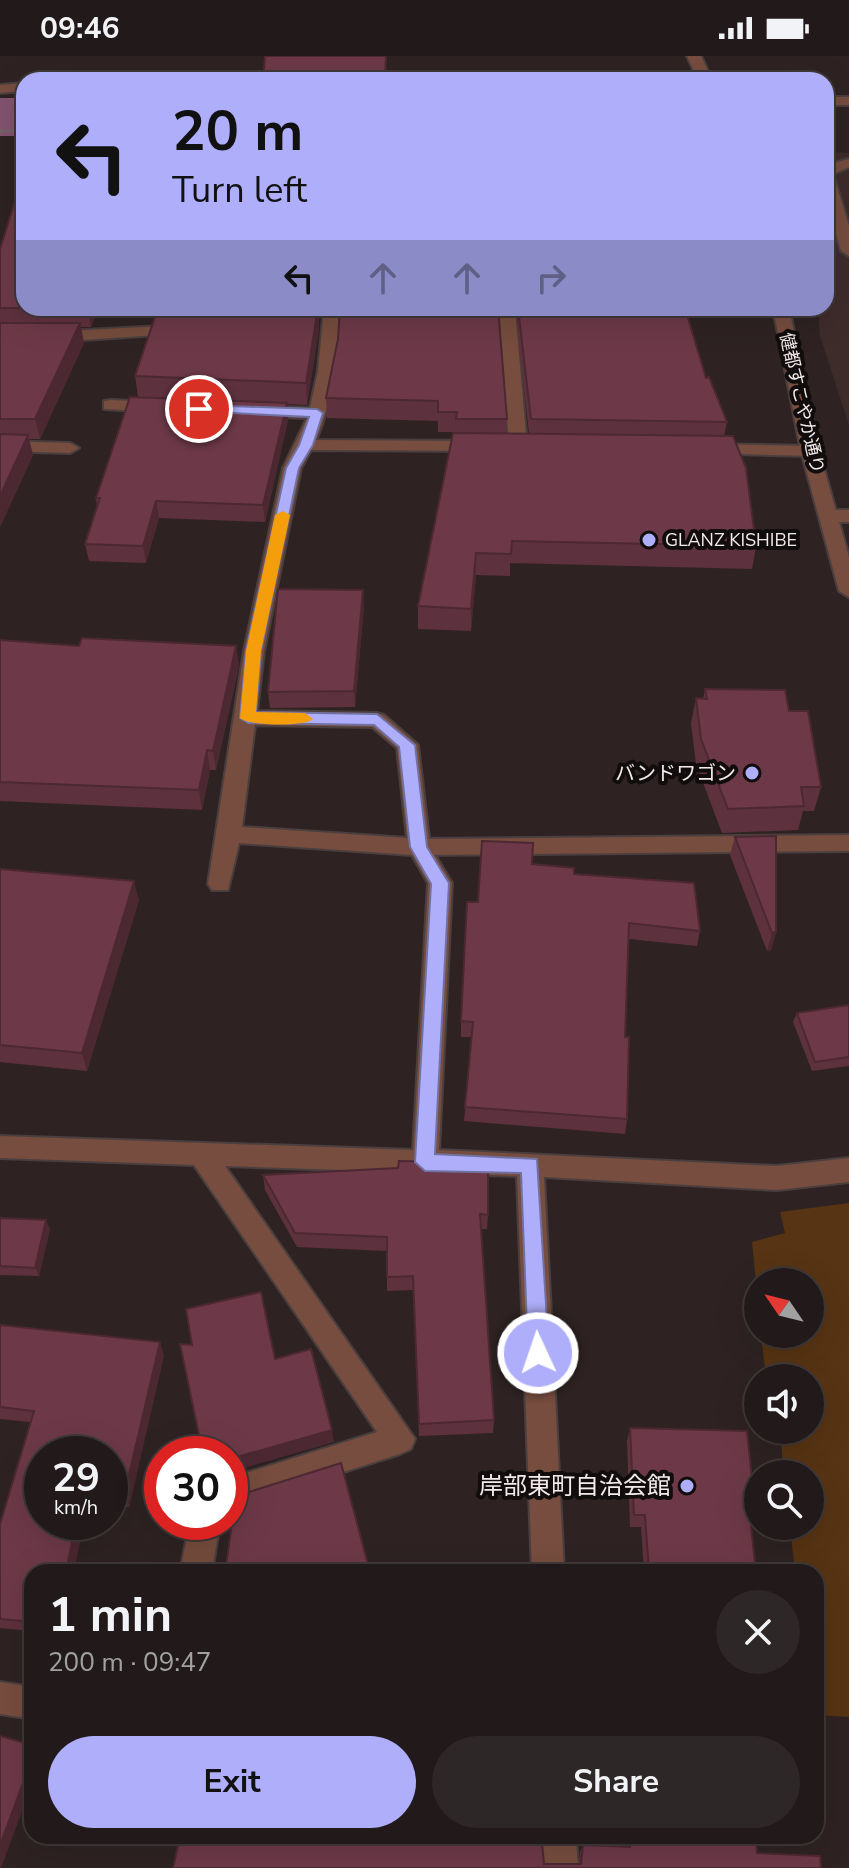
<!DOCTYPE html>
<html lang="en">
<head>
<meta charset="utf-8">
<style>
	:root { --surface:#221a1a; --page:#2e2727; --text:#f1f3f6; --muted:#a2a1a2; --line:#3f3839; --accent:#aeaefa }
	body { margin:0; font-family:"Nunito Sans","Noto Sans JP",sans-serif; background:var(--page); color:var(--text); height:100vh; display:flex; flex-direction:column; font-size:30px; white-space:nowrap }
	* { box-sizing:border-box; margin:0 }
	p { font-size:26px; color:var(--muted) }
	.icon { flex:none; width:44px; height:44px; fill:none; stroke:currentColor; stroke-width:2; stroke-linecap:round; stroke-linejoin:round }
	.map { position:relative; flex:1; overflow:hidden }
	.panel { position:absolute; left:24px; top:1508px; width:800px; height:280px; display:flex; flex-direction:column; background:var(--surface); border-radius:24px; box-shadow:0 8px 32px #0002,0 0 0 2px var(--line) }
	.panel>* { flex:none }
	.banner { position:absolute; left:16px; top:16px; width:818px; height:244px; border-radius:24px; box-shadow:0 8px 32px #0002,0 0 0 2px var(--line); background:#aeaefa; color:#111; overflow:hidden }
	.needle { width:52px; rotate:305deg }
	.tools { position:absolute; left:744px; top:1212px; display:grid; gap:16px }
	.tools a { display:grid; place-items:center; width:80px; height:80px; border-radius:50%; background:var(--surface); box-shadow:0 8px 32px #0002,0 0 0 2px var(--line); font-size:40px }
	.speed { position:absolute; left:24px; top:1380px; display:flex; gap:16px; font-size:40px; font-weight:700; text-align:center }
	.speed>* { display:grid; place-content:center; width:104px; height:104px; border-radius:50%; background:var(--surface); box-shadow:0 8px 32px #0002,0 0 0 2px var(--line); line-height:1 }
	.speed small { font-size:20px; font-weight:400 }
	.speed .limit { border:12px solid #d22; background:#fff; color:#111 }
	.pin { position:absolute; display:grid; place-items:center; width:68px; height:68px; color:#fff; margin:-34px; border:4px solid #fff; border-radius:50%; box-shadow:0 2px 8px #0007 }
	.me { position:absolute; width:88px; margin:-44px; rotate:357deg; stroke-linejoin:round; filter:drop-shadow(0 0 6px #0008) }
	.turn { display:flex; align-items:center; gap:28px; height:168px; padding:0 24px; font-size:36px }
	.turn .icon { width:104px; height:104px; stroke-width:2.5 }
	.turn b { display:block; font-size:56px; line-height:68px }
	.lanes { display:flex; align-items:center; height:76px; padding:0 24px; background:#0003; justify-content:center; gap:40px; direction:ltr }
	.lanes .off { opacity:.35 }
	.round { display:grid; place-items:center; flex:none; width:84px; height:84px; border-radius:42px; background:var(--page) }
	.head { display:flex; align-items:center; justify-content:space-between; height:136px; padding:0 24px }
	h1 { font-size:48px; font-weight:700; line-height:60px }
	.cta { display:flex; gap:16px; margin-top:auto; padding:16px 24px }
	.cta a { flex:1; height:92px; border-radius:48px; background:var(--accent); color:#111; font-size:32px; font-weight:700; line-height:92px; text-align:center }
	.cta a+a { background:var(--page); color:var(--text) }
	.status { display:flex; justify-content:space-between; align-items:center; height:56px; padding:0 40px; background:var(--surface); direction:ltr }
	.status svg { height:22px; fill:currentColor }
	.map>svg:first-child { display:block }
	.built { fill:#3e2c2b }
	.green { fill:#573413 }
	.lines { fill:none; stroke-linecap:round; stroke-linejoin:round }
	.river { fill:#825370; fill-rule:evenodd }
	.service-casing { stroke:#4a3f3e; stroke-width:4 }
	.minor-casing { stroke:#4a3f3e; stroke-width:4 }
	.tertiary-casing { stroke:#4a3f3e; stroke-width:4 }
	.path { stroke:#706665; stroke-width:3; stroke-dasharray:4 2; stroke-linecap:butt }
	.service { fill:#764d3e; fill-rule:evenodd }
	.minor { fill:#764d3e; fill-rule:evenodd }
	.tertiary { fill:#764d3e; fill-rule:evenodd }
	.wall { fill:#5e313e }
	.shaded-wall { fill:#4c2832 }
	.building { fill:#6d3948; stroke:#4c2832; stroke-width:2 }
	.route { fill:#aeaefa; stroke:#7171a2; stroke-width:2 }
	.slow { fill:#f59e0b }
	.poi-dot { fill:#aeaefa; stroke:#120d0d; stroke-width:3 }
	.labels { text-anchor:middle; stroke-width:8; stroke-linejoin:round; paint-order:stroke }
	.far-street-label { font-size:18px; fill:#f3ebeb; stroke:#120d0d }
	.far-poi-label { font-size:18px; fill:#f3ebeb; stroke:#120d0d; text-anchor:start }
	.poi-label { font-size:20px; fill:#f3ebeb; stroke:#120d0d; text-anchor:end }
	.near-poi-label { font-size:24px; fill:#f3ebeb; stroke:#120d0d; text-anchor:end }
</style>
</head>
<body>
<div class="status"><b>09:46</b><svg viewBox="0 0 49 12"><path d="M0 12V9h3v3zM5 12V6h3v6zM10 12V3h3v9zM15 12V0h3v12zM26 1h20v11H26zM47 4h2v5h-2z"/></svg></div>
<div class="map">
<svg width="849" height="1812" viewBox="0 0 849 1812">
	<rect width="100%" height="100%" fill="#2e2322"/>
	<path class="built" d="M826,96l23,1v272l-29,-89 -2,-28h8z"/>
	<path class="green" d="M849,1147v514l-33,-2v-143h-21l-5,-46h20v-52h-26l-4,-44h30v-52h-44l-5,-44h49v-52h-52v21l-6,-61 33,-9 -5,-21z"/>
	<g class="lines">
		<rect class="river" x="0" y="42" width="24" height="38"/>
		<g class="service-casing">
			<g id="service">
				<path d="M849,103v8l-16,7 16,52v30l-8,-5 -15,-52v-34z"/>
				<path d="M849,454v12h-18l-9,-6 9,-6z"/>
				<path d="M849,779v16l-430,4 -11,-8 11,-8z"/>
			</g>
		</g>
		<g class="minor-casing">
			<g id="minor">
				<path d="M324,252h16c-2,45 -6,90 -24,132l168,1 9,5 -9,5 -173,-1 -10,18 -37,183 -7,60 120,2 7,2 34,30 12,102 22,36 -13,267 338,16 72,-8v24l-72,8 -233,-13 20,395h-32l-15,-396 -292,-10 190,273 -4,10 -11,5 -170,54v-30l147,-46 -183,-267 -194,-7v-22l413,14 15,-267 -16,-28 -173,-12 -11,47h-16l-4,-6 36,-233 39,-183 24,-50 -52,-2 -9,-5 9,-5 55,2 8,-37zM255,669l117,2 25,21 10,90 -165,-11z"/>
				<path d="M499,252h16l12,138 -9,5 -9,-5z"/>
				<path d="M182,269l8,5 -2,3 -122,8 -66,-1v-10l66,1z"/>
				<path d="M110,344l49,2 9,5 -9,5 -55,-3v-8z"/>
				<path d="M0,385l70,2 9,5 -9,5 -70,-2z"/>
				<path d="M709,388l101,2 9,5 -9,5 -107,-3v-8z"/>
				<path d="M190,1466h30l-8,50h-32z"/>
				<path d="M0,1626l32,5v32l-32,-5z"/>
				<path d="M542,1780h34l2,32h-34z"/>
			</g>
		</g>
		<g class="tertiary-casing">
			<g id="tertiary">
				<path d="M687,0h14l11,24h-14z"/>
				<path d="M24,27v8l-24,2v-8z"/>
				<rect x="826" y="41" width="23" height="8"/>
				<path d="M773,252h16l30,143 30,106v40l-10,-6 -38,-140z"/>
			</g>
		</g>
		<path class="path" d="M0,75h24"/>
		<use href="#service" class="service"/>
		<use href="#minor" class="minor"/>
		<use href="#tertiary" class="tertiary"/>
	</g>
	<g class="wall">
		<path d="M0,193l24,59h75l-8,19h-10l3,16 -44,96h-11l4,16 -33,72z"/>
		<path d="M161,252h162l-3,6h-1v15l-12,76 -20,-1 1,16 -23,102 -106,-4 -13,45 -57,-2 -4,-17 12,-37 -1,-9 42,-101 -3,-21 28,-60z"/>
		<path d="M515,252h170l21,70 21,44 -3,14 32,110 -4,23 -242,-6v13l-34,-1 -5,56 -53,-2v-23l38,-174h-18v-11l-111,-3 -1,-20 12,-59 169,80 -1,14h23z"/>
		<path d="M364,550l-9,101 -85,1 -2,-16z"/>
		<path d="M0,584l79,6h157l3,20 -23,104h-6l-8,40 -202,-9z"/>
		<path d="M705,633l84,22 32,76 -7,24h-11l-5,19 -76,3 -26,-69 -5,-41 5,-25 7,1z"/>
		<path d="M735,781l41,95 -5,18 -4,1 -37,-96z"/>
		<path d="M532,808l42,10 126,57 -3,15 -68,-7 -4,98 2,82 -2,15 -161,-13 8,-84h-11v-16l17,-119z"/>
		<path d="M0,813l139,31 -52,171 -87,-9z"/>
		<path d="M849,949v61l-37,5 -19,-49 4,-9z"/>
		<path d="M263,1119l225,40 -1,14h-6l13,191 -1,13 -74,3 -6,-146 -26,1v-40l-90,-4 -32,-57z"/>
		<path d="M0,1162l50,11 -11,47 -39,-1z"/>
		<path d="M0,1269l164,30 -35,152 -19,-2v-51h-68l-10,118v59l-32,-3v-104l30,-102 -30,-3z"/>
		<path d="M630,1372l126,89 -5,9 5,46h-112l-3,-45h-11l-3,-86z"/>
		<path d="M625,1780h131l1,17 64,15h-648l353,-26 18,22h35l1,-12 3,-7 42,2z"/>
	</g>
	<g class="shaded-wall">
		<path d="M88,252h11l-8,19z"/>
		<path d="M318,252l1,21 -12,76 -1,-22z"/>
		<path d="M80,267l4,20 -44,96 -5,-20z"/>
		<path d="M287,347l1,17 -23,102 -2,-17z"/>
		<path d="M28,379l5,20 -33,72v-31z"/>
		<path d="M156,445l3,17 -13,45 -3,-17z"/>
		<path d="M476,497v22l-5,56v-22z"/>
		<path d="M363,534l1,16 -9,101 -1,-16z"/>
		<path d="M236,590l3,20 -23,104 -3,-19z"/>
		<path d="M207,694l3,20 -8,40 -3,-20z"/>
		<path d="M134,825l5,19 -52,171 -5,-18z"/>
		<path d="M776,876l-5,18 -4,1 5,-18z"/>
		<path d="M46,1164l4,9 -11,47 -4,-8z"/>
		<path d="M160,1286l4,13 -35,152 -5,-11z"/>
		<path d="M332,1374l2,12 -104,30v-13z"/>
		<path d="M76,1466h8l-10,50h-8z"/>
		<path d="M32,1703v26l-31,83h-1v-23z"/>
	</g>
	<g class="building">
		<path d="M265,0h121l-1,24h-122z"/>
		<path d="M24,116v136h-24v-59z"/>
		<path d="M308,252h10l-12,75 -171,-7 20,-59z"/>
		<path d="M340,252h158l9,111h-51l1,-7h-19v-11l-112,-3 12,-59z"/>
		<path d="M518,252h167l21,70 3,-1 18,45 -196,-3z"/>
		<path d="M0,267h80l-45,96h-35z"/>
		<path d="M130,341l157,6 -24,102 -107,-4 -13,45 -58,-2 15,-46h-4z"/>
		<path d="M453,377l280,3 13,32 10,78 -244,-5 -1,13 -35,-1 -5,56 -53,-3z"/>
		<path d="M0,378l28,1 -28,61z"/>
		<path d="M278,533l85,1 -9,101 -86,1z"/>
		<path d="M82,582l154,8 -23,105 -6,-1 -8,40 -199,-8v-142l79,6z"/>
		<path d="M705,633l80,1 4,21h19l13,76h-20l3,19 -76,3 -27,-70 -5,-41 11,1z"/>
		<path d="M776,780v96l-4,1 -37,-96z"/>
		<path d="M482,785l51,2 -1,21 42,4v6l120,9 6,48 -71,-8 -4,114h4l-2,82 -162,-12 8,-85 -12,-1 6,-119h11z"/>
		<path d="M0,813l134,12 -52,172 -82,-8z"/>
		<path d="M849,949v52l-34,5 -18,-49z"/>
		<path d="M399,1105l89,2v52l-8,-1 14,206 -75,4 -6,-148 -26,1v-40l-92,-4 -32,-58 135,-7z"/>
		<path d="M0,1162l46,2 -11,48 -35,-2z"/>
		<path d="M261,1236l14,67 36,-10 21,81 -102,29v-5h-27l-23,-110 12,1 -6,-36z"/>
		<path d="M0,1269l160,17 -36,154 -14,-1v-41h-68v68h34l-10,50h-34v50l-32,-3v-95l34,-113 -34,-4z"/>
		<path d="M630,1372l117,3 9,86h-6l6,55h-107l-4,-57h-11z"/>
		<path d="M341,1407l29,109h-145l11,-76z"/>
		<path d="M458,1510l1,6h-34v-2z"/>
		<path d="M0,1680l32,9v14l-32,86z"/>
		<path d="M180,1780h345l1,6 16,1 2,21h37l2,-19 47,2 -1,-11h127l1,17 63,3 1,12h-648z"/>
	</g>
	<path class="route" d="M199,349l118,4 6,4 -10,32 -14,23 -38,183 -5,61 121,2 38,31 12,102 22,36 -14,271 102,5 12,194 -3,7 -8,3 -7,-3 -3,-7 -7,-180 -96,-2 -10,-9 16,-278 -21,-37 -11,-100 -25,-22 -126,-2 -8,-5 6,-67 40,-183 13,-23 10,-28 -115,-6 -2,-2z"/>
	<path class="slow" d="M283,455l7,4 -29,136 -5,61 49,1 8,6c-8,8 -65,7 -73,-1l6,-67 29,-136z"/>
	<g class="poi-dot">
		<circle cx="649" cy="484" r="8"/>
		<circle cx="752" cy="717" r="8"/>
		<circle cx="687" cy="1430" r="8"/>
	</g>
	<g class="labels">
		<g class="far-street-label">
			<text transform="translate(802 347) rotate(77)" y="6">健都すこやか通り</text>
		</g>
		<g class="far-poi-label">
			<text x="665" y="490">GLANZ KISHIBE</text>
		</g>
		<g class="poi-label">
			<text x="736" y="724">バンドワゴン</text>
		</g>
		<g class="near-poi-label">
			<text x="671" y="1438">岸部東町自治会館</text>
		</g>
	</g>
</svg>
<div class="tools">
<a><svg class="needle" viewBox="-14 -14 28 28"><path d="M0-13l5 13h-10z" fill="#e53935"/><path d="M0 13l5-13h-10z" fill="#a2a1a2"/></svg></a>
<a><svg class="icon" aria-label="sound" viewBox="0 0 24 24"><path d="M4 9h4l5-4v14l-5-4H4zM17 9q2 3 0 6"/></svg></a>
<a><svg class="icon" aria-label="search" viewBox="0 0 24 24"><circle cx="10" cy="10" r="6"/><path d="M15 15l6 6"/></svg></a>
</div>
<div class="speed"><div>29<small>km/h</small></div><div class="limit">30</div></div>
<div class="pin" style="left:199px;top:353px;background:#d93025"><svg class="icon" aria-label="arrive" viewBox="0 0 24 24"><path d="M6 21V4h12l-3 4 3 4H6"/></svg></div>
<svg class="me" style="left:538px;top:1297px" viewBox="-20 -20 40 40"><circle r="17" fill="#aeaefa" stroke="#fff" stroke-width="3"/><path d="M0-11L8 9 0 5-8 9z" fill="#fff"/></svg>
<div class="banner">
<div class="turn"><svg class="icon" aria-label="left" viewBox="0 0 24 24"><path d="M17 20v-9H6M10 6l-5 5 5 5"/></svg><div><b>20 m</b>Turn left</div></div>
<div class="lanes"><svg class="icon" aria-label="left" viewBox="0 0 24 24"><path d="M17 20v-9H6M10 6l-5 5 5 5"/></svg><svg class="icon off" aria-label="ahead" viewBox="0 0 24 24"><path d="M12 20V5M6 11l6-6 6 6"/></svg><svg class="icon off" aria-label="ahead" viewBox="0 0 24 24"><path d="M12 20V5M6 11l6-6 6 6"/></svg><svg class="icon off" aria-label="right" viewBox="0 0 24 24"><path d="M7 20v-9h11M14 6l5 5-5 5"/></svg></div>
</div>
<section class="panel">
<div class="head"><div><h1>1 min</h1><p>200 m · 09:47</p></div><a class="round"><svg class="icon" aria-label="close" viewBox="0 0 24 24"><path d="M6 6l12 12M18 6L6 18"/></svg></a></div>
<div class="cta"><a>Exit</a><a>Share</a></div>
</section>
</div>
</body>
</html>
